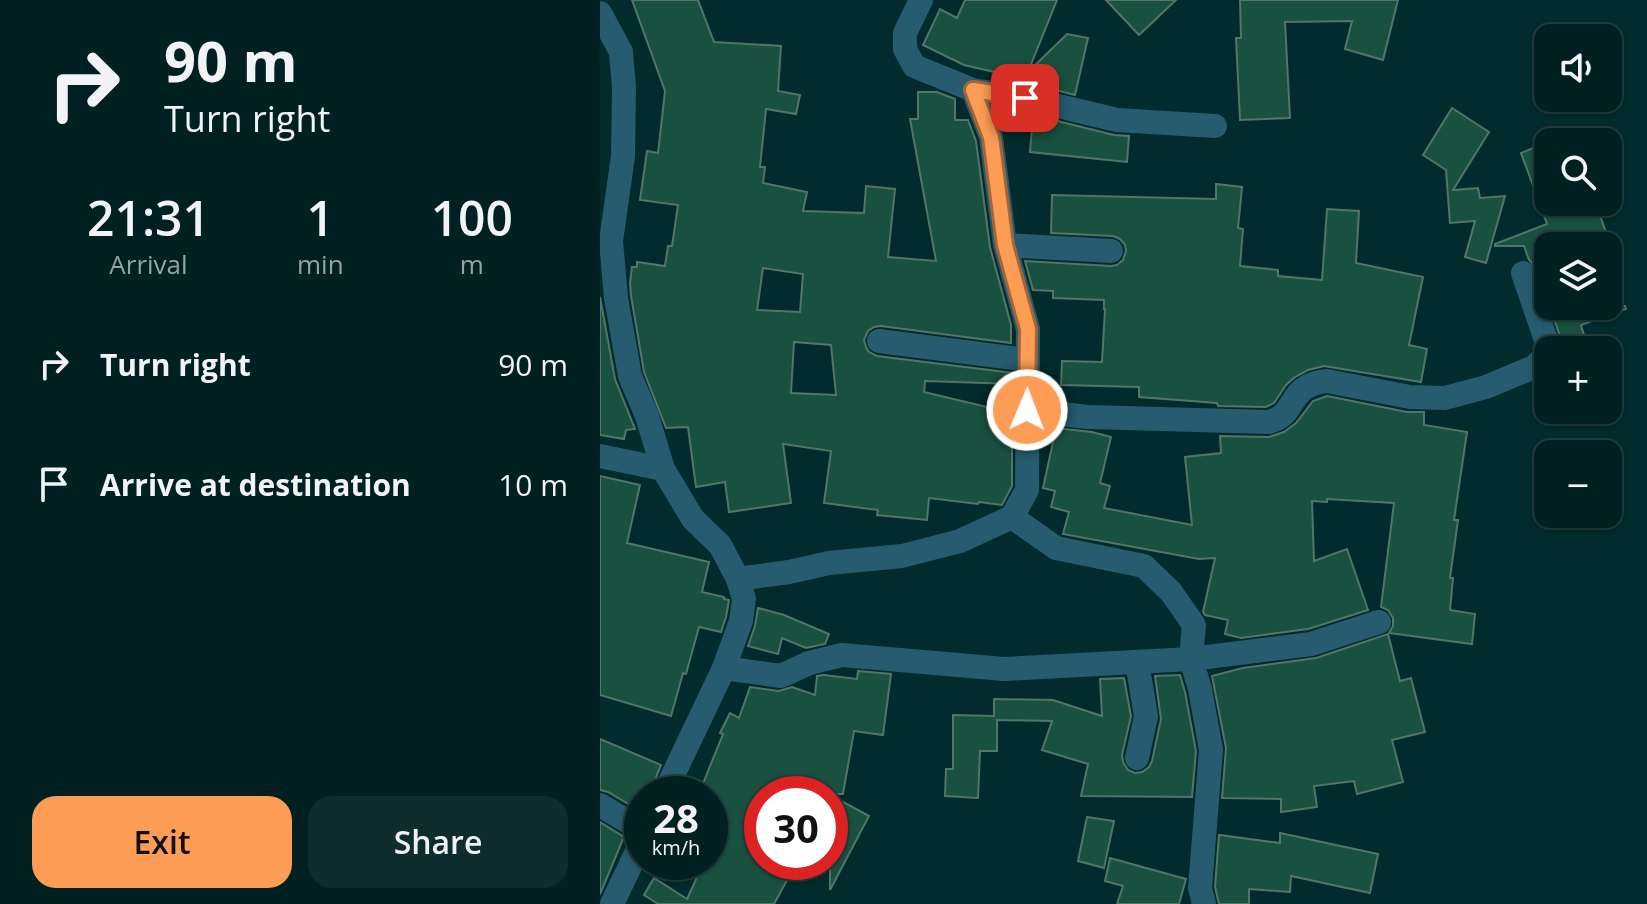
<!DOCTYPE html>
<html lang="en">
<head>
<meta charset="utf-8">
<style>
	:root { --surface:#012021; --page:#0f2d2e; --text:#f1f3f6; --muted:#96a3a5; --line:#233e3f; --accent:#fd9d55 }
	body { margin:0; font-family:"Open Sans",sans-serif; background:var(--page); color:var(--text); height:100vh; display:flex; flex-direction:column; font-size:30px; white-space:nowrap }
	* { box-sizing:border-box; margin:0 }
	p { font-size:26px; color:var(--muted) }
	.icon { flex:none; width:44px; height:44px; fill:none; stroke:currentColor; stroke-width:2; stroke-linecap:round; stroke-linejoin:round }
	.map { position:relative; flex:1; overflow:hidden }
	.drawer { display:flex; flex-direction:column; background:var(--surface); width:600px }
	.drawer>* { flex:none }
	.hud { background:#012021; color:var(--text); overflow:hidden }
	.controls { position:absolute; left:934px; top:24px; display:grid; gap:16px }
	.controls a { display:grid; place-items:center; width:88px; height:88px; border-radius:16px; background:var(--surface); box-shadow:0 2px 6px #0004,0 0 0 2px var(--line); font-size:40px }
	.speed { position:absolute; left:24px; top:776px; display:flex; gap:16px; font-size:40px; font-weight:700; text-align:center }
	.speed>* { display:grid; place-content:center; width:104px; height:104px; border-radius:50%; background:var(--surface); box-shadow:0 2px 6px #0004,0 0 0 2px var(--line); line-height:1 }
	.speed small { font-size:20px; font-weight:400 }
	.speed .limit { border:12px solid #d22; background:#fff; color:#111 }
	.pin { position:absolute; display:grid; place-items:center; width:68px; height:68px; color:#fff; margin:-34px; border-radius:16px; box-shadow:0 4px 12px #0006 }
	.me { position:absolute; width:88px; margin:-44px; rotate:1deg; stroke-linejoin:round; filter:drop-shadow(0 0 6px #0008) }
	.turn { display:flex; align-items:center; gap:28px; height:168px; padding:0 32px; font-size:36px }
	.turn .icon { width:104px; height:104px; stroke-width:2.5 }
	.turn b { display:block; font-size:56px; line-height:68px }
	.eta { display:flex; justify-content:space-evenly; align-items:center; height:136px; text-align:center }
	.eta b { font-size:48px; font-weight:600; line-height:56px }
	.cta { display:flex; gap:16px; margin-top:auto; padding:16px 32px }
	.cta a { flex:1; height:92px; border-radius:24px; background:var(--accent); color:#111; font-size:32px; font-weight:600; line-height:92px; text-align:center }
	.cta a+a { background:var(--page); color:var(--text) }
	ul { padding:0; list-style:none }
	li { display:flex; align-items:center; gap:24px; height:120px; padding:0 32px }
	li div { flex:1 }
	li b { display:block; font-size:30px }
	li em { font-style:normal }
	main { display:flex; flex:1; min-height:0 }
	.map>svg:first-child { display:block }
	.building { fill:#195140; stroke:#537568; stroke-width:2; fill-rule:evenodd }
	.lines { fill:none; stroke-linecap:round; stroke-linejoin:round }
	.minor { stroke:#275b6f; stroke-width:24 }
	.route-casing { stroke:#a46637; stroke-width:20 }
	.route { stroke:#fd9d55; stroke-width:14 }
</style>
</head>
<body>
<main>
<section class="drawer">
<div class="hud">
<div class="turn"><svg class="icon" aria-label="right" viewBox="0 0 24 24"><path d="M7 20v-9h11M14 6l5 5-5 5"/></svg><div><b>90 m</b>Turn right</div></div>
</div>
<div class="eta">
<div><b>21:31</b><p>Arrival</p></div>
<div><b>1</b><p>min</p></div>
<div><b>100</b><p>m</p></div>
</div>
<ul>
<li><svg class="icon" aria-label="right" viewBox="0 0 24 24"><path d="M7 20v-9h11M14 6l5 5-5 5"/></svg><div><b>Turn right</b></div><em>90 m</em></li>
<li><svg class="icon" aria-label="arrive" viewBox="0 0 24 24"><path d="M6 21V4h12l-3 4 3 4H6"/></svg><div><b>Arrive at destination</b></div><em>10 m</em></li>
</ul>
<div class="cta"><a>Exit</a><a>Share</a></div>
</section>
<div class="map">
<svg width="1047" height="904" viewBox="0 0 1047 904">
	<rect width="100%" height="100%" fill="#012b2c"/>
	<g class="building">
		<path d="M32,0h66l16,42 67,4 -3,45 22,4 -4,19 -30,-5 -6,58h5l-2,16 44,9 -4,19 61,2 2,-27 29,3 -7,68 48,4 -26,-142h8v-27h19l18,7v21h13l8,21 14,106 21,78v18l-130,-17 -7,1 -6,4 -4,9 2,7 3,5 8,4 136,17v11l-88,-3 -1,11 88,21v73l-10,19 -23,-3 -1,2 -49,-6 -2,22 -50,-5 1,-5 -54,-7 7,-52 -48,-7 8,59 -62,9 -4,-30 -29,5 -8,-60 -22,1 -22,-56 -13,-76 -1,-13 2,-16h5v-5l28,4 3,-20h4l6,-41 -38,-5 7,-49 11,2 7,-62zM163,268l40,6 -3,38 -43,-2zM194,342l37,3 5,50 -45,-2z"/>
		<path d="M365,0h92l-29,72 39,-38 21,4 -13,57 -39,-10 1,-3 -73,-17 -41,-20 17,-36 17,9z"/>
		<path d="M506,0h70l-37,35z"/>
		<path d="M640,0h158l-15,60 -38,-11 7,-28 -67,1 5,96 -50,2 -4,-82h5z"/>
		<path d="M852,108l37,24 -36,58 25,-2 2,10 25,-2 -19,67 -21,-6 10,-36 -25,2 -4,-53 -23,-15z"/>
		<path d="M433,115l81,20 15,1 -2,26 -97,-10z"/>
		<path d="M948,142v60h47l16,44h-63v54l-11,-32 -8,-8 -5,-14h-29v-2l52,-20 -26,-71z"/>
		<path d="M616,184l26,3 -4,41 5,1 -3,37 38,4v6l44,4 5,-71 32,2 -3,52 67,14 -14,68 18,4 -6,33 -97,-16 -16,4 -13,7 -9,8 -12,18 -8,4 -48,-1 -1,-3 -78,-6v-10l-78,-2 1,-24 40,1 3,-53h-1v-9l-51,-2v-7l-20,-1 -8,-29 86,5 6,-1 6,-5 3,-9 -1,-6 -5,-6 -7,-3 -62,-3 1,-38 164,4z"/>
		<path d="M0,297l15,82 20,50 -9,1 -2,9 -24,-4z"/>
		<path d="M950,306h75l1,3 -45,16 3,10 -22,8z"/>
		<path d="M727,396l80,16h17v13l43,7 -13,88h4l-8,58h3l-3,32 25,4 -3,30 -83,-11 4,-7v-8l-5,-8 -7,-3 13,-104 -67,-4v3l-15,-1 2,60 33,-12 21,61 -60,19 -67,9 -16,-4 3,-14 -23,-5 -2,-3 12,-54 -16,1 -136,-25 6,-22 -18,-5 4,-16 -12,-3 13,-60 36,4 19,5 -11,46 10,3 -6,22 88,17 -7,-68 36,-4 -1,-17 49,1 15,-5 12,-9 17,-22z"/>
		<path d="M0,476l40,9 -13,58 82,19 -7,30 22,5v2l5,1 -3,17 -5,15 -22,-5 -13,47 -3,-1 -12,43 -71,-21z"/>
		<path d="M158,608l26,7 45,19 -4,10 -19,4 -24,-10 -4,16 -30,-8 7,-20z"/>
		<path d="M788,634l12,47 11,-3 14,54 -33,8 11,42 -46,12 -3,-13 -40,5 3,21 -36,5v-13l-59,-1 4,-50 -14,-72 31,-8 73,-10z"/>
		<path d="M258,671l33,3 -8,61 -29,-4 -11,63h-81v68h35l-23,42h-116l-14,-9 10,-17 33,21 17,-37h6v-68l-10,-3 23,-57 -3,-1 10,-20 9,5 11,-31 29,4 13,-4 23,8 2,-19 7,-1 33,4z"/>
		<path d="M580,675l5,17 11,59 -4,46 -111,-1 7,-32 -46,-14 10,-29 -55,-1v31h-17l-2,47 -33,-2 1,-27h7v-54l41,1v-17l59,1 49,16 -2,-37 24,-1 7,38 -9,39 1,7 5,8 7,3 7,-1 7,-5 3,-6 9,-42 -6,-43z"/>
		<path d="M0,739l61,26 -12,29h-7v10l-5,-2 -2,6 -27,-16 -8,-2z"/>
		<path d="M230,795l39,21 -39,74z"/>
		<path d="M487,817l27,4 -10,47 -26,-7z"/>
		<path d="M0,822l24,15 -24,57z"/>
		<path d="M680,833l98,21 -8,39 -79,-17 -1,16 -41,-3v15h-30l-4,-17 4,-52 61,8z"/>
		<path d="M510,858l76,21 -7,25h-62l6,-18 -18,-5z"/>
	</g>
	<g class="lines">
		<g class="minor">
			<path d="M0,13l21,39 3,36 -1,68 -12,85 5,57 14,78 17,40 16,53 30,50 27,26 18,34 6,20 -3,22 -17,47 -60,126"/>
			<path d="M373,90l52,8 92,22 98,6"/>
			<path d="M405,245l106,6"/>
			<path d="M279,341l149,19"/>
			<path d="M427,410l61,7 181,5c29,-7 17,-37 58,-41l83,16 35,1 41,-11 48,-20 9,-9 4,-15 -24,-70"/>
			<path d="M0,456l63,13"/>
			<path d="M412,517l44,31 88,18 27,26 23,33 -3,34 9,30 11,61 -11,138 4,16"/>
			<path d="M138,579l51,-7 40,-9 73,-7 58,-15 52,-24 15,-27 1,-161 -23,-84 -14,-108 -18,-47 -59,-24 -9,-17v-16l16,-33"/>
			<path d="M537,662l9,54 -9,42"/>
			<path d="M124,668l57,8 28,-13 33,-8 162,14 187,-10 120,-15 68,-22"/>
			<path d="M0,805l42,25"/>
			<path d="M12,904l30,-63"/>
		</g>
	</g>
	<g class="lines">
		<g class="route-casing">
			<path id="route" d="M425,98l-52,-8 18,47 14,108 23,84 -1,81"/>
		</g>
		<use href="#route" class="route"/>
	</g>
</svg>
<div class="controls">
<a><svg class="icon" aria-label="sound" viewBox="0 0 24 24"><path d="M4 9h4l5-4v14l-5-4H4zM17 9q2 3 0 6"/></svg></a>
<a><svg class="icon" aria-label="search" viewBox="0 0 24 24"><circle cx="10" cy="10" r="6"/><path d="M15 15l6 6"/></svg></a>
<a><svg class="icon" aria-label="layers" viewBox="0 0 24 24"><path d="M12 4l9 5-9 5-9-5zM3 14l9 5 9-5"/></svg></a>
<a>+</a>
<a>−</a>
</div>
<div class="speed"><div>28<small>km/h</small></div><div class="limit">30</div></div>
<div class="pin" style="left:425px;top:98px;background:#d93025"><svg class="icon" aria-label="arrive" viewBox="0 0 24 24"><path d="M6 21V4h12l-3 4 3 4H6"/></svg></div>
<svg class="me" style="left:427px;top:410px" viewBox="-20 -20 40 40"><circle r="17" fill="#fd9d55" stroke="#fff" stroke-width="3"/><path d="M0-11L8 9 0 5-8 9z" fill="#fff"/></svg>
</div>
</main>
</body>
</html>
